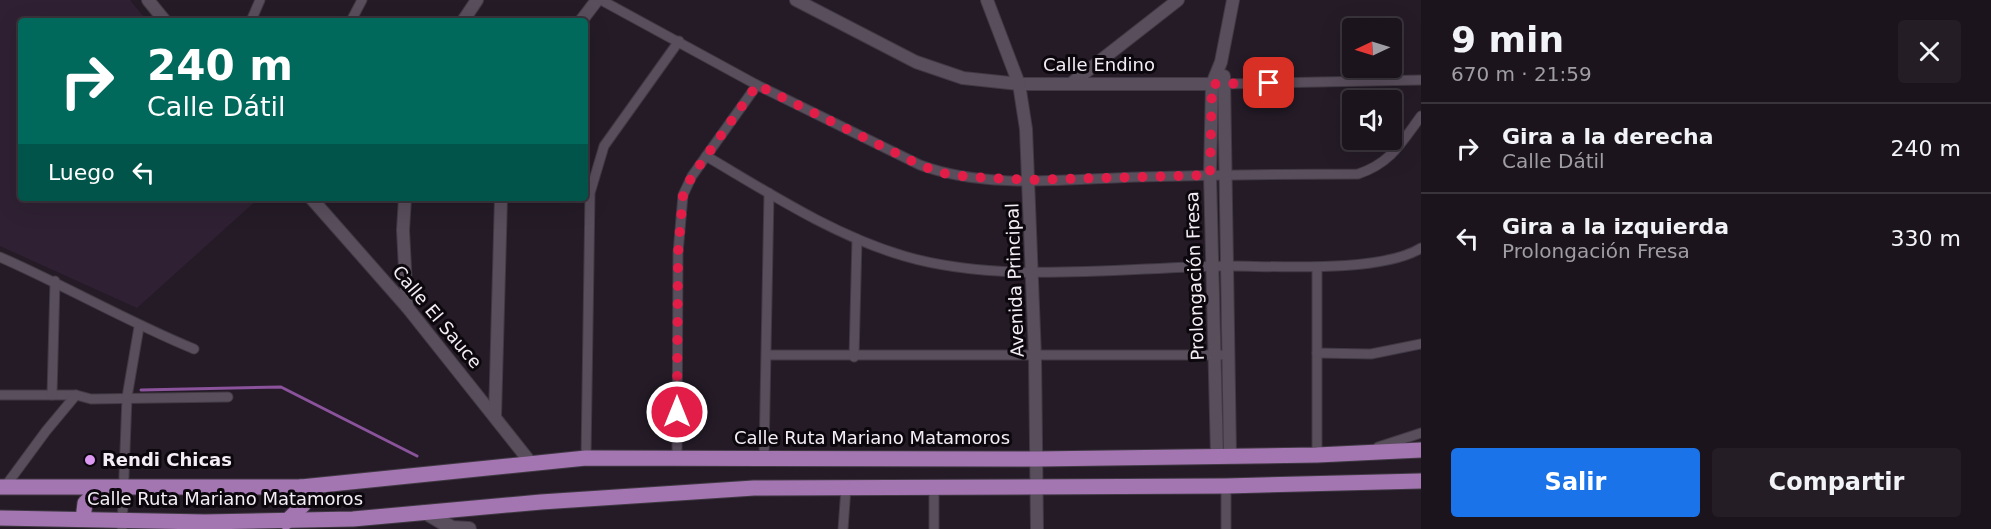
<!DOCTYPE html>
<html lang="es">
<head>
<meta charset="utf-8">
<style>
	:root { --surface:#1b141d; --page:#241d26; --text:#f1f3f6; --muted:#a09ea4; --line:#39333b; --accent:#1a73e8 }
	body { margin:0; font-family:"DejaVu Sans",sans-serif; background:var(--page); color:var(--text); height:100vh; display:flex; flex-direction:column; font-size:22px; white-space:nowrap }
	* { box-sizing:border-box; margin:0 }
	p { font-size:20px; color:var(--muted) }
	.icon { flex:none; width:33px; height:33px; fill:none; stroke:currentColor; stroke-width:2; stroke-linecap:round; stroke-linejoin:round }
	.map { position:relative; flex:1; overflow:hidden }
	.drawer { display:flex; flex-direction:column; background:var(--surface); width:570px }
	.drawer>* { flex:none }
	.guide { position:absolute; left:18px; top:18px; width:570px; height:183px; border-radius:6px; box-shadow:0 6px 24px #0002,0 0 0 2px var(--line); background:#00695c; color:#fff; overflow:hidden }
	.needle { width:39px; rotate:266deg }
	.tools { position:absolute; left:1342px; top:18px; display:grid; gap:12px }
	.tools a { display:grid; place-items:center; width:60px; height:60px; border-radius:6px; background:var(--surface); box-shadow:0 6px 24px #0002,0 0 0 2px var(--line); font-size:30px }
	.pin { position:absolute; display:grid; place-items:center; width:51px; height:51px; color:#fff; margin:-26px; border-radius:12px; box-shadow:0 3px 9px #0006 }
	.me { position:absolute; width:66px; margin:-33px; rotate:0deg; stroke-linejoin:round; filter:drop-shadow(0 0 4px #0008) }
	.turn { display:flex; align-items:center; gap:21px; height:126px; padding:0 30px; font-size:27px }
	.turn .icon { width:78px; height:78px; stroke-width:2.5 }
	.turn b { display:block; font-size:42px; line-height:51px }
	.then { display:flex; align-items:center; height:57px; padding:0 30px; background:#0003; gap:12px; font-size:22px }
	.round { display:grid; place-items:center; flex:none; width:63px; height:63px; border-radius:6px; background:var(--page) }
	.head { display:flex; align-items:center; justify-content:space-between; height:102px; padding:0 30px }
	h1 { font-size:36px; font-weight:700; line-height:45px }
	.button { display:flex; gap:12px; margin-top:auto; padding:12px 30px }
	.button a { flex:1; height:69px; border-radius:6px; background:var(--accent); color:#fff; font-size:24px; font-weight:700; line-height:69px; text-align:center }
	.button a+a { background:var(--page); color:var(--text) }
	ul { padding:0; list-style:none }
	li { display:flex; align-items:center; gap:18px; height:90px; padding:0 30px; border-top:2px solid var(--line) }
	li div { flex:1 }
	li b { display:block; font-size:22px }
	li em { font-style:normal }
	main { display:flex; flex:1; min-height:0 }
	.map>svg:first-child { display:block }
	.built { fill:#2f2133 }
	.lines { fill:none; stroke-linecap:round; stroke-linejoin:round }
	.stream { stroke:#8a539b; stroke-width:3 }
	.minor-casing { stroke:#403943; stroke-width:11 }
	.tertiary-casing { stroke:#403943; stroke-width:14 }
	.secondary-casing { stroke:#403943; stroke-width:16 }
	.primary-casing { stroke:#403943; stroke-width:17 }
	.minor { stroke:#594e5c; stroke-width:9 }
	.tertiary { stroke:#594e5c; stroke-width:12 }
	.secondary { stroke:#594e5c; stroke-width:14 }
	.primary { stroke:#a376b1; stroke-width:15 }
	.route { stroke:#e11d48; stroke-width:10; stroke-dasharray:0 18 }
	.poi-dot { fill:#dd99f3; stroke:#0b070d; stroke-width:2 }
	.labels { text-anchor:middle; stroke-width:6; stroke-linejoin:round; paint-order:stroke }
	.street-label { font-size:18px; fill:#f4edf6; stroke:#0b070d }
	.poi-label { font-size:18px; font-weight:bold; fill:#f4edf6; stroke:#0b070d; text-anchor:start }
</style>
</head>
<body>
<main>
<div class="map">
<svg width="1421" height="529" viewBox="0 0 1421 529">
	<rect width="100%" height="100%" fill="#241b27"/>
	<path class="built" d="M0,0h130l17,21h-126v177h238l-122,110 -137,-62z"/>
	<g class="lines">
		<path class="stream" d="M141,390l140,-3 136,69"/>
		<g class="minor-casing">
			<g id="minor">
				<path d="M601,0l156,85 163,80c68,25 147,14 218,12 73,-2 146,-3 220,-3 33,-11 43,-31 63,-58"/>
				<path d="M251,21l9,-21"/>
				<path d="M351,21l11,-21"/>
				<path d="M1225,84l196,-4"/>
				<path d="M706,156c63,37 127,79 198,100 98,29 222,11 325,10 48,0 152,7 192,-18"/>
				<path d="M0,257c66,29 128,65 194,92"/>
				<path d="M1317,267v188"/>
				<path d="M1317,353l54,1 50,-10"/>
				<path d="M767,355h454"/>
				<path d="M854,357l3,-118"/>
				<path d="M0,395h76l15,4 137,-2"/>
				<path d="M52,395l3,-114"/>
				<path d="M1378,447l43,-14"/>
				<path d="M677,457l1,-204 5,-58 9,-19 65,-91"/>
				<path d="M764,457l5,-264"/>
				<path d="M586,458l4,-265 14,-47 75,-105"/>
				<path d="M1226,486v43"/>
				<path d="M4,488l42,-57 30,-36"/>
				<path d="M934,488v41"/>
				<path d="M122,529l5,-132 12,-70"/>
				<path d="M843,529l3,-41"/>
			</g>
		</g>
		<g class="tertiary-casing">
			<g id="tertiary">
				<path d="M148,0l17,21"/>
				<path d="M796,0l120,62 47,16 56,6h206"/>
				<path d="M987,0l32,84 7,45 9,228 2,172"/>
				<path d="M463,21l14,-21"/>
				<path d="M581,21l16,-21"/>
				<path d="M1224,76l6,379"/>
				<path d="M1073,82l105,-82"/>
				<path d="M311,198l96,109 124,156"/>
				<path d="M405,198l-2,32 4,77"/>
				<path d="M495,416l6,-218"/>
				<path d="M1217,456l-7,-281 2,-91 9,-22 12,-62"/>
			</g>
		</g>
		<g class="secondary-casing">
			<path id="secondary" d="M425,512l27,16 17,1"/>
		</g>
		<g class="primary-casing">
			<g id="primary">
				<path d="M0,487h301l285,-29 451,1 280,-4 104,-5"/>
				<path d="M0,518l205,4 148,-3 188,-17 213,-14 472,-2 195,-5"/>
				<path d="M83,519l2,-16 15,-15"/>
				<path d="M286,522l17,-17 -2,-18"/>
			</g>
		</g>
		<use href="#minor" class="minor"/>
		<use href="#tertiary" class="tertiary"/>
		<use href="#secondary" class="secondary"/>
		<use href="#primary" class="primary"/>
	</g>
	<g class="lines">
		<path class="route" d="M677,412l1,-159 5,-58 9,-19 65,-91 163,80 21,8 28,4 61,3 180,-5 2,-91 57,-1"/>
	</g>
	<circle class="poi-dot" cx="90" cy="460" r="6"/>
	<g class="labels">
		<g class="street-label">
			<text x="1099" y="71">Calle Endino</text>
			<text transform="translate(1195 276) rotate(-92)" y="6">Prolongación Fresa</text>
			<text transform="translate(1015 280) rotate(-92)" y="6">Avenida Principal</text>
			<text transform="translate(437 317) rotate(50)" y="6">Calle El Sauce</text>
			<text x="872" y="444">Calle Ruta Mariano Matamoros</text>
			<text x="225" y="505">Calle Ruta Mariano Matamoros</text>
		</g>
		<g class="poi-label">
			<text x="102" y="466">Rendi Chicas</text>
		</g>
	</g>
</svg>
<div class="tools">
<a><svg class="needle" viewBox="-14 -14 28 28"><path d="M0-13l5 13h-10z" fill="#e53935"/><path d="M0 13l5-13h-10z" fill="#a09ea4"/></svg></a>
<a><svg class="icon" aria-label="sound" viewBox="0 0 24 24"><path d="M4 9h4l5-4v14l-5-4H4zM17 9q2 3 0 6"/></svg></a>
</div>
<div class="pin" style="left:1269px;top:83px;background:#d93025"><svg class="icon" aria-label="arrive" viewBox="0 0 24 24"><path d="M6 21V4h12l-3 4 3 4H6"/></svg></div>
<svg class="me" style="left:677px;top:412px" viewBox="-20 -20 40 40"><circle r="17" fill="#e11d48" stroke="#fff" stroke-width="3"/><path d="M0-11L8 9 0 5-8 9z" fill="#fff"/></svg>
<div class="guide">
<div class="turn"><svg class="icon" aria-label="right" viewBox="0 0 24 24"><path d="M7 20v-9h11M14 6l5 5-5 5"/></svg><div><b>240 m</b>Calle Dátil</div></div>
<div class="then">Luego<svg class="icon" aria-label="left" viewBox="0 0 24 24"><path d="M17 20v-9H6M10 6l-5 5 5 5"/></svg></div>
</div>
</div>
<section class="drawer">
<div class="head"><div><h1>9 min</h1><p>670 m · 21:59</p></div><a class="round"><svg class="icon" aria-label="close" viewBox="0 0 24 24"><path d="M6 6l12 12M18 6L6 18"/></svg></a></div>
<ul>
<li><svg class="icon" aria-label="right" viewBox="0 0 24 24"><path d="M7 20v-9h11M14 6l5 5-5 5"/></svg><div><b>Gira a la derecha</b><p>Calle Dátil</p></div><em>240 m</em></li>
<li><svg class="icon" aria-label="left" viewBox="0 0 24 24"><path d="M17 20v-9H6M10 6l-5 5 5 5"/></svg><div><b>Gira a la izquierda</b><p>Prolongación Fresa</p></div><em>330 m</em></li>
</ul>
<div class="button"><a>Salir</a><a>Compartir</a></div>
</section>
</main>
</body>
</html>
